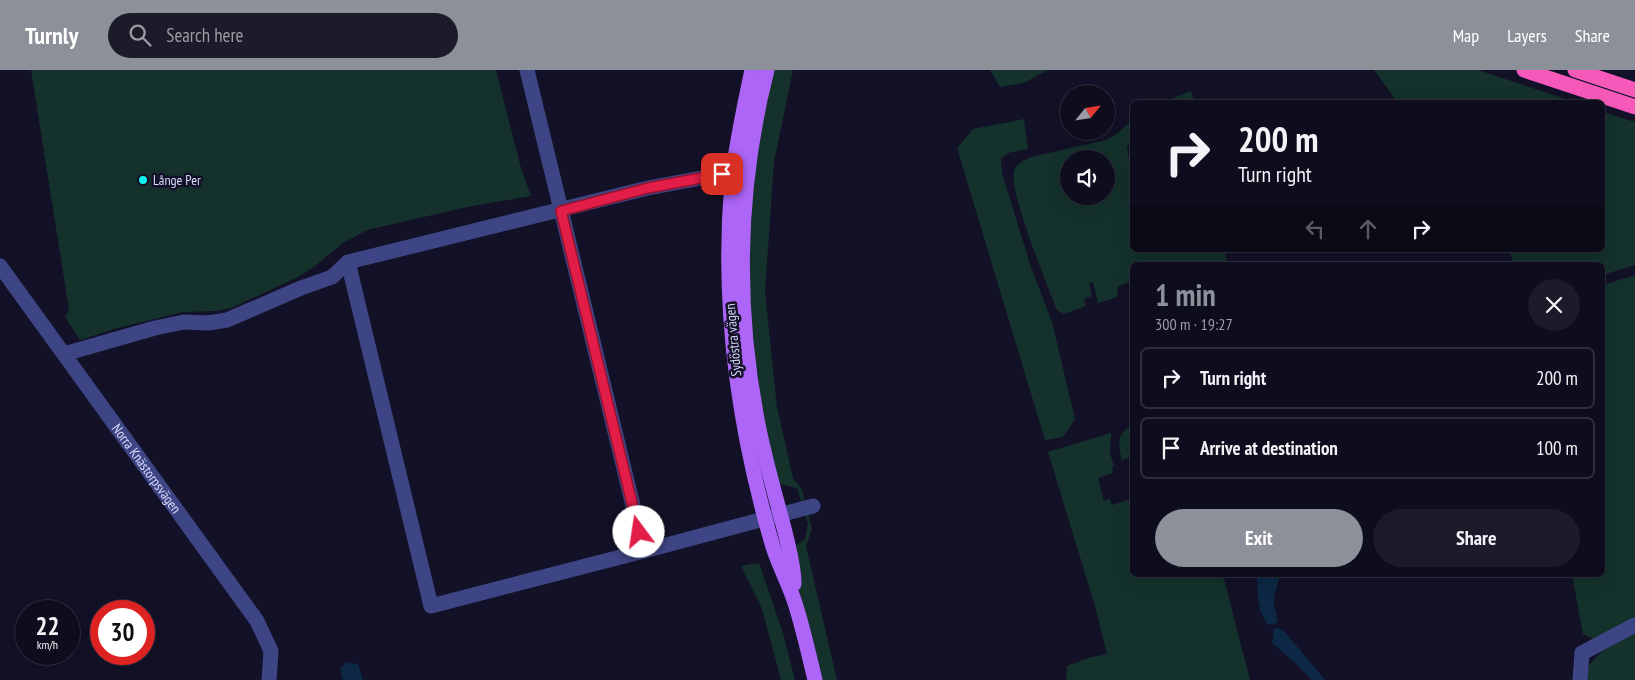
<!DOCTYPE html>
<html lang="en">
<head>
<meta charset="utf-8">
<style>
	:root { --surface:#0e0d1d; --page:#1c1b2a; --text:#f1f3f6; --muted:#9b9ca4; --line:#2e2d3b; --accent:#8c9099 }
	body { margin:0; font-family:"PT Sans Narrow",sans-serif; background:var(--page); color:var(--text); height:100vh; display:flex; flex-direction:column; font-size:19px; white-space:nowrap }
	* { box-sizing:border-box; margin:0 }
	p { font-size:16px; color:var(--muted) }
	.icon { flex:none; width:28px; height:28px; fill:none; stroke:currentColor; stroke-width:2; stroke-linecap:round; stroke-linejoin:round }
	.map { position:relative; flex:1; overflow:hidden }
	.sheet { position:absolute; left:1130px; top:192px; width:475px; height:315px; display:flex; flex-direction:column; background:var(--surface); border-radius:8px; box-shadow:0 5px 20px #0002,0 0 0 1px var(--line) }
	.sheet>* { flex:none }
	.top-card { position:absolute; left:1130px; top:30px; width:475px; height:152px; border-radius:8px; box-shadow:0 5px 20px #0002,0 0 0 1px var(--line); background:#0e0d1d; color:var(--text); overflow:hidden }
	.needle { width:32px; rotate:60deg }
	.buttons { position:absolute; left:1060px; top:15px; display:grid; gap:10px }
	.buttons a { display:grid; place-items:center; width:55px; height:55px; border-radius:50%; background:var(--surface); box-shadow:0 5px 20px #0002,0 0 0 1px var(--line); font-size:25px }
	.speed { position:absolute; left:15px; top:530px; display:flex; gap:10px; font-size:25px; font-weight:700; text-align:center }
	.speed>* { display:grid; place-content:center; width:65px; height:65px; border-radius:50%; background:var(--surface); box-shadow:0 5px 20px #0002,0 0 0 1px var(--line); line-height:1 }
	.speed small { font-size:12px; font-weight:400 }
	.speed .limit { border:8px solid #d22; background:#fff; color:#111 }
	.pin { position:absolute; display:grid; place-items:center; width:42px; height:42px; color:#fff; margin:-21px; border-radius:10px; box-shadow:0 2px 8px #0006 }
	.me { position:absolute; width:55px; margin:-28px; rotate:346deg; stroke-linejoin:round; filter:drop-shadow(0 0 4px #0008) }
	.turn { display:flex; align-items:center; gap:18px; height:105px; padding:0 25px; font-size:22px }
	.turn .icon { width:65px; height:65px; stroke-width:2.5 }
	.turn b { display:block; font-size:35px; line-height:42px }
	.lanes { display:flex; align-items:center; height:48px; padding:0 25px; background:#0003; justify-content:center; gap:25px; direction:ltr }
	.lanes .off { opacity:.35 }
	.round { display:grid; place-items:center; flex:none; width:52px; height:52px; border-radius:26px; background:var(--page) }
	.summary { display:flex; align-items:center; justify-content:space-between; height:85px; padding:0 25px }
	h1 { font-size:30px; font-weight:700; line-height:38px; color:var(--accent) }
	.action { display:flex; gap:10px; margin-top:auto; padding:10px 25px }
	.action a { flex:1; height:58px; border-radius:30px; background:var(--accent); color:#fff; font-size:20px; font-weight:700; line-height:58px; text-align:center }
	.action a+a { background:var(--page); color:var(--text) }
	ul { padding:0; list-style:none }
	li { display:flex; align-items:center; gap:15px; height:62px; margin:0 10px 8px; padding:0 15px; border:2px solid var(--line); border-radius:8px }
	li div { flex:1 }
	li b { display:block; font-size:19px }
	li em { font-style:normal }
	header { display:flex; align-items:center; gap:30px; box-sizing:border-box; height:70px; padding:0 25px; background:var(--accent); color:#fff }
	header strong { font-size:24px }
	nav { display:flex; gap:28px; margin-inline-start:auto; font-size:18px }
	.search { width:350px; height:45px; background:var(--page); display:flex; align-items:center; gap:12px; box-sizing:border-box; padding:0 18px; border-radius:28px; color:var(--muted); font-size:19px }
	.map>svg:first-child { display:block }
	.green { fill:#14312c; fill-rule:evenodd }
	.water { fill:#0d2844 }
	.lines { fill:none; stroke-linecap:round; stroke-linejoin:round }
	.minor { stroke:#3e4584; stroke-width:15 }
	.major { stroke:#ad65f8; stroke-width:15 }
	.highway { stroke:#f759ba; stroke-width:15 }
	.route-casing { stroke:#92132f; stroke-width:12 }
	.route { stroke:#e11d48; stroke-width:9 }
	.poi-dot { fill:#0ef4ec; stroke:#121127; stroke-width:2 }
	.labels { text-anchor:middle; stroke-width:5; stroke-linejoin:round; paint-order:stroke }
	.poi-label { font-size:14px; fill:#d9d9fd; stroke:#121127; text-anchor:start }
	.street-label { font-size:14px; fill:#d9d9fd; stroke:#121127 }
</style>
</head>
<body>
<header>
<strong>Turnly</strong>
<div class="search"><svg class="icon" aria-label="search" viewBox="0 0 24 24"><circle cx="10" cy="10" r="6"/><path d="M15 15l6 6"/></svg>Search here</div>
<nav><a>Map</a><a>Layers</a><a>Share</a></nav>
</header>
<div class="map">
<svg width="1635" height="610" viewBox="0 0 1635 610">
	<rect width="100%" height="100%" fill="#121127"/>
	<g class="green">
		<path d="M31,0h465l25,98 10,28 -59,10 -105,24 -24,13 -29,24 -18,11 -65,30 -15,3 -33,1 -65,16 -38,12 -15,-23 4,-7z"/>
		<path d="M773,0h20l-19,92 -9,130 12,115 16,71 9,12 10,39 -6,17 31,134h-15l-23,-89 -8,-42 14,-10 3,-15 -11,-36 -17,-4 -6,-16 -18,-89 -8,-100 6,-111z"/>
		<path d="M990,0h58l-24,13 -24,4z"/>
		<path d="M1374,0h104l97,32h-178z"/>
		<path d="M1191,21l3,11h-31z"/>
		<path d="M1603,42l32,10v143l-32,10 -1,-10h-89l-3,-15h92z"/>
		<path d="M1024,49l4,30 -20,4 -7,6 1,14 29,94 21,55 23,97 -12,18 -18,3 -88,-292 16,-19z"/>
		<path d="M1132,50v24l-5,2 5,32v72h77v3l15,-3 4,15h-96v16l-15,6 1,10 -20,6 -5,-21 -4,1 3,13 -8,3 2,7 -22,8 -7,-4c-9,-23 -49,-120 -43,-139 3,-8 10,-11 17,-14l75,-17 12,-7zM1069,89h37v37h-37z"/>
		<path d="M1635,205v344l-40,21 -12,-6 -11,-59h30l1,-290z"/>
		<path d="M1132,356v31l-10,3c-4,-14 -6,-28 10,-34z"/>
		<path d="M1111,363l-1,20 4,13 -2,1 1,6 -15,5 6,23 6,-2 2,6 19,-6 1,5v71h91l27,105h-184l1,-14 21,-8 19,-4 -12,-48 -47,-154z"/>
		<path d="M759,493l24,70 12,47h-14l-19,-71 -21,-43z"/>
		<path d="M1635,563v47h-48l1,-14 17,-18z"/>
	</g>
	<g class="water">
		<path d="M1257,505h23c-2,9 -6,19 -6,28 0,8 5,13 3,20l-9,2c-12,-18 -10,-30 -11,-50z"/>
		<path d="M1274,558l7,1 4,3 40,48h-13l-18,-18 -22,-19z"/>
		<path d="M346,592l12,2 5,16h-20l-3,-11z"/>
	</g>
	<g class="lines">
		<g class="minor">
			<path d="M527,0l117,481 -213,55 -83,-344 300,-74 85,-16"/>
			<path id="s1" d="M0,196l257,355 14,30 -2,29"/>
			<path d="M64,284l91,-26 29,-6 24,1 19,-3 74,-32 31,-11 16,-15"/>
			<path d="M644,481l169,-45"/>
			<path d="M1580,610l2,-27 53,-28"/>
		</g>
		<g class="major">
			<path d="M752,0c-8,37 -16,74 -20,111 -11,124 6,247 41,366 6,19 16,37 22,56 8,25 14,52 20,77"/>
			<path d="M767,0c-29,114 -32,233 -10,349 7,38 18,75 28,113 4,17 9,35 9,52"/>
		</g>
		<g class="highway">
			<path d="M1524,0l111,37"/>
			<path d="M1575,0l60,20"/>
		</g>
	</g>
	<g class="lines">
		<g class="route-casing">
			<path id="route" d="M639,462l-78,-321 87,-23 74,-14"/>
		</g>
		<use href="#route" class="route"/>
	</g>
	<circle class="poi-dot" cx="143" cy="110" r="5"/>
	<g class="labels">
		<g class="poi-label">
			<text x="153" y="115">Långe Per</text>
		</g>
		<g class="street-label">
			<text transform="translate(733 270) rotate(-95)" y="5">Sydöstra vägen</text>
			<text dy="5" stroke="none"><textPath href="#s1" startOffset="250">Norra Knästorpsvägen</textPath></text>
		</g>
	</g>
</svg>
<div class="buttons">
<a><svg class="needle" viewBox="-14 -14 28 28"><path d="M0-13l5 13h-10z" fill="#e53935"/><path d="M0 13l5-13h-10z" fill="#9b9ca4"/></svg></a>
<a><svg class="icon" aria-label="sound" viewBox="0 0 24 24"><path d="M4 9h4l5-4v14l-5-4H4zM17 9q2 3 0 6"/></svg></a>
</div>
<div class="speed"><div>22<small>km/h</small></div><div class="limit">30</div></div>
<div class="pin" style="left:722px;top:104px;background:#d93025"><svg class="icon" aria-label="arrive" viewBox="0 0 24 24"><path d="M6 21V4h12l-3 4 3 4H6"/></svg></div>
<svg class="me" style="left:639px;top:462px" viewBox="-20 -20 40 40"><circle r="19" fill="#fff"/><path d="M0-13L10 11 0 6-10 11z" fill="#e11d48"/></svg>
<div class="top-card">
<div class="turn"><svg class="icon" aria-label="right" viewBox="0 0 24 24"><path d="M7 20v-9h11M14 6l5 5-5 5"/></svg><div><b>200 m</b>Turn right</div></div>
<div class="lanes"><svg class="icon off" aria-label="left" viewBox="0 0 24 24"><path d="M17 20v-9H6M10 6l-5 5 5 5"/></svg><svg class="icon off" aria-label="ahead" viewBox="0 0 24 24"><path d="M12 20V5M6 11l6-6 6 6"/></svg><svg class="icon" aria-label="right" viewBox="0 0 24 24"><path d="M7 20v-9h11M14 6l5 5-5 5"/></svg></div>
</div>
<section class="sheet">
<div class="summary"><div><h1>1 min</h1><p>300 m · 19:27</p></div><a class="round"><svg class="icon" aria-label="close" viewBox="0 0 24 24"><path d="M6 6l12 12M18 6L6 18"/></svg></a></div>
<ul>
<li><svg class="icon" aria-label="right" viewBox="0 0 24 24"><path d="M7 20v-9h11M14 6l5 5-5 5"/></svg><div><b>Turn right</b></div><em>200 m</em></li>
<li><svg class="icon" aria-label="arrive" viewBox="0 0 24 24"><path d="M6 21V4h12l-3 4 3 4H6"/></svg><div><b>Arrive at destination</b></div><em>100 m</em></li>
</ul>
<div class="action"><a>Exit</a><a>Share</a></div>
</section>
</div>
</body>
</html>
